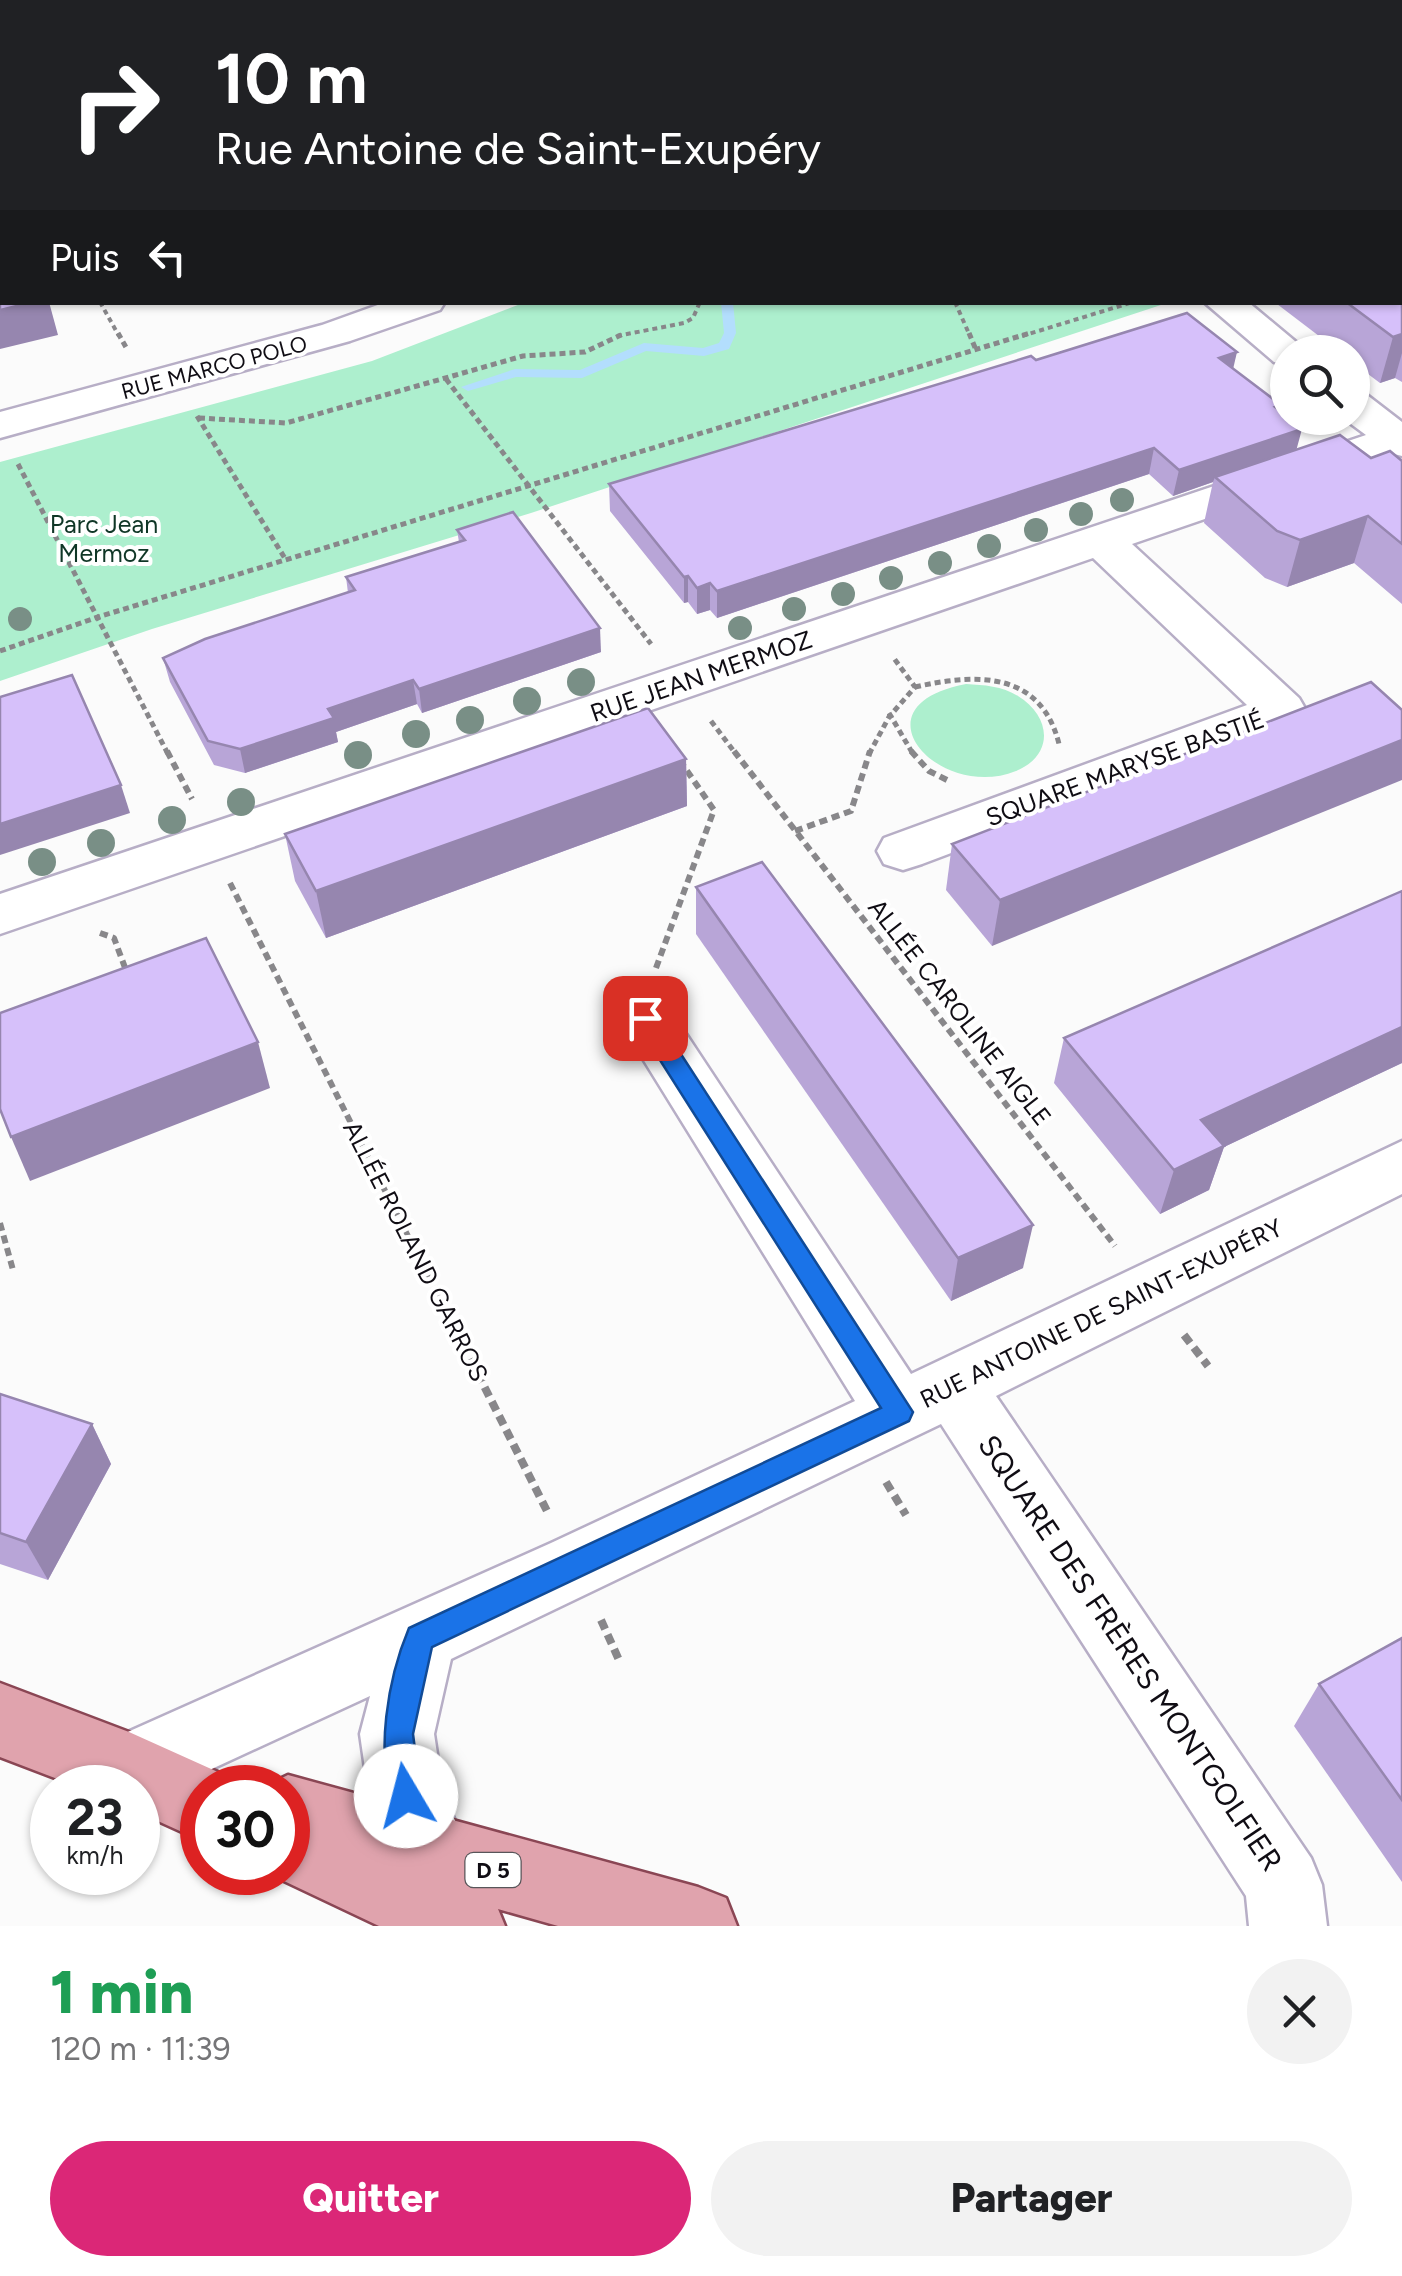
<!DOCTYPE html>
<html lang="fr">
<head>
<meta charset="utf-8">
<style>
	:root { --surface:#fff; --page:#f2f2f2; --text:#202124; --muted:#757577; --accent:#db2777 }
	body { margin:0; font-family:Figtree,sans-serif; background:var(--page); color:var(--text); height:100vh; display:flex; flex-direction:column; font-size:38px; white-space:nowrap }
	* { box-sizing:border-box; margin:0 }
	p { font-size:32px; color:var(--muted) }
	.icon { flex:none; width:55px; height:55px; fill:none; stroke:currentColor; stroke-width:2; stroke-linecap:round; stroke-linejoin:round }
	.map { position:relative; height:1926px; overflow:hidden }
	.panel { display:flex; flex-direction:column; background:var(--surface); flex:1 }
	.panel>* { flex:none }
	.top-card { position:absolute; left:0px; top:0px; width:1402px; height:305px; box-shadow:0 2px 8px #0004; background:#202124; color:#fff; overflow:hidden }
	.controls { position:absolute; left:1270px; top:335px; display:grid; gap:20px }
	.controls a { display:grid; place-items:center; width:100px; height:100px; border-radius:50%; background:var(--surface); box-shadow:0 2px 8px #0004; font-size:50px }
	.speed { position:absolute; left:30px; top:1765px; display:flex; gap:20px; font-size:50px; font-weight:700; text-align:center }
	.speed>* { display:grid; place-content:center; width:130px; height:130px; border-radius:50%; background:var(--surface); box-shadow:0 2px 8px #0004; line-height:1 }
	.speed small { font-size:25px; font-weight:400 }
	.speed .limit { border:15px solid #d22; background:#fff; color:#111 }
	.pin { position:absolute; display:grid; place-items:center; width:85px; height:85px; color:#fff; margin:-42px; border-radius:20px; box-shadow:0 5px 15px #0006 }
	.me { position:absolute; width:110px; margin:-55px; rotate:352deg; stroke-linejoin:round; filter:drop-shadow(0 0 8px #0008) }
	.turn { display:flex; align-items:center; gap:35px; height:210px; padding:0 50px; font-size:45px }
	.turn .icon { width:130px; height:130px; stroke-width:2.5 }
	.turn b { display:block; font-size:70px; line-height:85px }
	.then { display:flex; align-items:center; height:95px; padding:0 50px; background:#0003; gap:20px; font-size:38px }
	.round { display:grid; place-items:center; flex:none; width:105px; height:105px; border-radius:52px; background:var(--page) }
	.overview { display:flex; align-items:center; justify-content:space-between; height:170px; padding:0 50px }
	h1 { font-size:60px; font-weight:800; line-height:75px; color:#1e9e55 }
	.cta { display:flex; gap:20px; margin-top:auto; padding:20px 50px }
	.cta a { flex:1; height:115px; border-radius:60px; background:var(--accent); color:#fff; font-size:40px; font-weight:800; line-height:115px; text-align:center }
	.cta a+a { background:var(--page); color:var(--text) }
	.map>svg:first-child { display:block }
	.green { fill:#adefce }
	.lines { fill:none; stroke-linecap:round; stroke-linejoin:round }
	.stream { fill:#b3defd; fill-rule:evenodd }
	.minor-casing { stroke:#b7aec6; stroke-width:5 }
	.major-casing { stroke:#8a4654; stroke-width:5 }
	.path-far3 { stroke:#88878a; stroke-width:4; stroke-dasharray:5 4; stroke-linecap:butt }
	.path-far2 { stroke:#88878a; stroke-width:5; stroke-dasharray:6 4; stroke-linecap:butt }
	.path-far1 { stroke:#88878a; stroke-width:6; stroke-dasharray:8 5; stroke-linecap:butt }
	.path { stroke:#88878a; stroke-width:8; stroke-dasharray:10 6; stroke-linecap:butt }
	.minor { fill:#fff; fill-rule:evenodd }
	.major { fill:#e0a3ad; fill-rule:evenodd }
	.tree { fill:#798f86 }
	.wall { fill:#b8a5d7 }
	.shaded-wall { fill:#9686af }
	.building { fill:#d6c0fa; stroke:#9686af; stroke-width:2.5 }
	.route { fill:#1a73e8; stroke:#114b97; stroke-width:2.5 }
	.labels { text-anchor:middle; stroke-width:8; stroke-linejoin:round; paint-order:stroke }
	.far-street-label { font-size:22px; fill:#100d14; stroke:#fff }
	.shield { fill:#fff; stroke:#58565a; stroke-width:2.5 }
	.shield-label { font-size:22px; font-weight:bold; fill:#100d14 }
	.park-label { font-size:25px; fill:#0f3626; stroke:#fff }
	.street-label { font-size:25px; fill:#100d14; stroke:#fff }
	.near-street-label { font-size:30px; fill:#100d14; stroke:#fff }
</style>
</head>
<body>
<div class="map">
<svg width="1402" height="1926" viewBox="0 0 1402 1926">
	<rect width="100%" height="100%" fill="#fbfbfb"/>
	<g class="green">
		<path d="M970,0h432v215l-2,-213h-433z"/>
		<path d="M523,303h644l-636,210 -379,116 -152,52v-219l372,-101z"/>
		<path d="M966,684c18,1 36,2 52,12 33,20 37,59 -2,75 -76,31 -166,-65 -50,-87z"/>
	</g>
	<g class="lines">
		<g class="stream">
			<rect x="1400" y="144" width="2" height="6"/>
			<path d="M721,302h12l3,31 -7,16 -25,7 -58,-5 -64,27 -66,-1 -48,14 -7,-4 54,-18 65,1 64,-27 59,5 16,-5 5,-10z"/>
		</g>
		<g class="minor-casing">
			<g id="minor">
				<rect x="424" y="0" width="32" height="2"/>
				<path d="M386,302h59l-5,8 -90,31 -350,97v-26l322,-87z"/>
				<path d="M1204,302h44l60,50h-20v13l-14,-3z"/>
				<path d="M1352,392l15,3 35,27v34l-8,-2 -262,90 167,154 7,12 -7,12 -377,142 -19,6 -19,-6 -7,-13 7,-13 363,-133 -154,-147 -1093,376v-40l1366,-459 -23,-17h9z"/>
				<path d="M645,995l20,7 246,372 491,-233v53l-406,202 315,462 11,27 5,41h-78l-3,-30 -305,-472 -490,235 -17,75 9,59 26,60 -11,27 -27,11 -27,-11 -35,-84 -9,-62 10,-38 -232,107v-15h-38l-8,-19 11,-26 448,-200 304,-142 -238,-384 8,-15z"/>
			</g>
		</g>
		<g class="major-casing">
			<g id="major">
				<path d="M0,1683l129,49 100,45 4,11h-31v53l-64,-29v-24h-57l-81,-31z"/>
				<path d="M288,1775l410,112 28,11 11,28h-179l-60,-17 7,17h-126l-114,-54h23v-84h-27z"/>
			</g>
		</g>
		<g class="path-far3">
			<path d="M1109,0l7,2"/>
			<path d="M1185,2l40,-2"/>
			<path d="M0,135l2,5"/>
			<path d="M100,302l19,34"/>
			<path d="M955,302l15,34"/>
			<path d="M617,336l67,-13 9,-5 7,-16"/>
			<path d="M1022,336l111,-34"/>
		</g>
		<g class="path-far2">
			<path d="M118,333l9,16"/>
			<path d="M969,333l7,17"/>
			<path d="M446,379l205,265"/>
			<path d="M197,416l89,144"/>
			<path d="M199,418l87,5 237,-67 62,-4 40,-19"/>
			<path d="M18,464l150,290"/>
			<path d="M0,651l98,-34 932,-284"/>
			<path d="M915,687c62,-14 126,-16 144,57"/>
			<path d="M889,713l24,41"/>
			<path d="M711,721l25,33"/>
			<path d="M869,754l20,-37 26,-30 -22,-30"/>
		</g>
		<g class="path-far1">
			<path d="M167,751l25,48"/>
			<path d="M734,751l381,495"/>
			<path d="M911,751l18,20 20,10"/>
			<path d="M795,831l56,-20 19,-60"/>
			<path d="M230,883l198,393"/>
			<path d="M100,933l14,5 13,35"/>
			<path d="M656,968l58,-158 -31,-45"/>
			<path d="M0,1223l13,47"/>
		</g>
		<g class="path">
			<path d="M427,1273l122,242"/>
			<path d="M1184,1335l24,31"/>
			<path d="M886,1482l20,33"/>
			<path d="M601,1620l18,40"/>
		</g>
		<use href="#minor" class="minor"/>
		<use href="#major" class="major"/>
	</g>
	<g class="tree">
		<circle cx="1122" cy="500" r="12"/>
		<circle cx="1081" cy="514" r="12"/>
		<circle cx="1036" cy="530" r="12"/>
		<circle cx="989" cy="546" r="12"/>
		<circle cx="940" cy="563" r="12"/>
		<circle cx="891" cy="578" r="12"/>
		<circle cx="843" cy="594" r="12"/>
		<circle cx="794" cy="609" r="12"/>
		<circle cx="20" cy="619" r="12"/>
		<circle cx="740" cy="628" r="12"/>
		<circle cx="581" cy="682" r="14"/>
		<circle cx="527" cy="701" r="14"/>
		<circle cx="470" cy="720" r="14"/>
		<circle cx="416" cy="734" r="14"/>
		<circle cx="358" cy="755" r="14"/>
		<circle cx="241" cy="802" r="14"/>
		<circle cx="172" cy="820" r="14"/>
		<circle cx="101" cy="843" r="14"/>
		<circle cx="42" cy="862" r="14"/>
	</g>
	<g class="wall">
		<path d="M0,0l2,2v76l-2,-4z"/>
		<path d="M502,0h189l3,2h-189z"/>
		<path d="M1402,247v135l-7,-4 -15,5 -28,-21v-10h-12l-63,-48v-2h123z"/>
		<path d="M1036,360l197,8 46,43 17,38 106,12v143l-48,-41 -67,24 -22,-9 -61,-55 9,-41 -40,14 -24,-22 -432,144 -7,-8 -13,4 -9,-12 -4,1 -74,-92 -1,-27z"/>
		<path d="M457,530l144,122 -179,61 -5,-9 -81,28 2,10 -93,31 -31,-8 -44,-83 -7,-24 185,-65 -2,-16 113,-35z"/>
		<path d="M1371,682l-379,264 -46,-56 6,-46z"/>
		<path d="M686,759l1,47 -361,132 -31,-57 -10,-47z"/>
		<path d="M696,887l327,381 -72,33 -255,-367z"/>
		<path d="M1402,891v172l-178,84 -15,43 -49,24 -106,-131 10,-45z"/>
		<path d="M0,1394l92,30 19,40 -63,116 -48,-16z"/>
		<path d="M1402,1638v244l-108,-156 25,-42z"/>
	</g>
	<g class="shaded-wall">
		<path d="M33,302h16l9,33 -58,14v-39z"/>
		<path d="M1402,334v19l-7,25 -15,5 13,-46z"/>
		<path d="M1237,352l-6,26 -12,-20z"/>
		<path d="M1302,429l-7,26 -80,22 -2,5 -40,14 6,-26z"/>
		<path d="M1154,448l-5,26 -432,144v-27z"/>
		<path d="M1368,516l-14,47 -67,24 13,-47z"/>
		<path d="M688,576v26l-4,1v-26z"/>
		<path d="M710,583v27l-13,4v-26z"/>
		<path d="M600,628l1,24 -179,61 -3,-24z"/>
		<path d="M413,680l4,24 -81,28 2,10 -93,31 -5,-24 88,-40z"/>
		<path d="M1402,740v40l-410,166 8,-46z"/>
		<path d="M686,759l1,47 -361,132 -10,-47z"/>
		<path d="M121,785l9,28 -130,42v-31z"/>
		<path d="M1402,1027v36l-178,84 -15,43 -49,24 14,-44 27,-50z"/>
		<path d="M258,1042l12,46 -240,93 -19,-44z"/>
		<path d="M1033,1225l-10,43 -72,33 7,-43z"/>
		<path d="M92,1424l19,40 -63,116 -22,-38z"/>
	</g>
	<g class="building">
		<path d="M0,0h195l2,2h-195v57l-2,-4z"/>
		<path d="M366,0h36l2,2h-41z"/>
		<path d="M531,0h160l3,2h-160z"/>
		<path d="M0,212l2,4v86h31l-33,8z"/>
		<path d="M1402,247v87l-9,3 -47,-35h54v-54z"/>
		<path d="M1187,313l50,39 -18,6 62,47 -6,2 27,22 -123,41 -25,-22 -437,143 -7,-8 -13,5 -9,-12 -4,1 -75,-93 422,-128 5,4z"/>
		<path d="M1340,435l31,23 19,-7 12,10v83l-34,-28 -68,24 -23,-9 -62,-54z"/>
		<path d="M513,512l87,116 -181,61 -6,-9 -85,29 6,9 -94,31 -32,-8 -45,-83 42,-19 150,-49 -9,-13 119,-37 -8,-10z"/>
		<path d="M72,675l49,110 -121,39v-127z"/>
		<path d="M1371,682l31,28v30l-402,160 -48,-56z"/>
		<path d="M648,708l38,51 -370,132 -31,-57z"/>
		<path d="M762,862l271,363 -75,33 -262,-371z"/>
		<path d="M1402,891v136l-201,93 23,26 -50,24 -110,-132z"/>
		<path d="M206,938l52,104 -247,95 -11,-28v-96z"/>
		<path d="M0,1394l92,30 -66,118 -26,-9z"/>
		<path d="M1402,1638v162l-83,-116z"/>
	</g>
	<path class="route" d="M645,1009l8,2 260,401 -4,9 -477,226 -19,87 8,62 -4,11 -11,4 -11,-4c-21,-52 -7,-129 14,-179l472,-220 -244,-384 -3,-6z"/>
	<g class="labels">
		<g class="far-street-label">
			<text transform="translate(214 367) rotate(-15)" y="8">RUE MARCO POLO</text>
		</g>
		<rect class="shield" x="465.5" y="1853" width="55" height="34" rx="8"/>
		<g class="shield-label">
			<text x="493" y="1878">D 5</text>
		</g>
		<g class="park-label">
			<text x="104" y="533">Parc Jean<tspan x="104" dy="29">Mermoz</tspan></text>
		</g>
		<g class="street-label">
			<text transform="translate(701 676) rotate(-19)" y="9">RUE JEAN MERMOZ</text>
			<text transform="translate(1125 768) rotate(-20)" y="9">SQUARE MARYSE BASTIÉ</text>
			<text transform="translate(960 1012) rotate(52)" y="9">ALLÉE CAROLINE AIGLE</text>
			<text transform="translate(416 1251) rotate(63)" y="9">ALLÉE ROLAND GARROS</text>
			<text transform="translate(1101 1313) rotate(-26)" y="9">RUE ANTOINE DE SAINT-EXUPÉRY</text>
		</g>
		<g class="near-street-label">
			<text transform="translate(1130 1653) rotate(56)" y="10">SQUARE DES FRÈRES MONTGOLFIER</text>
		</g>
	</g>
</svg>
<div class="controls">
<a><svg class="icon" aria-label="search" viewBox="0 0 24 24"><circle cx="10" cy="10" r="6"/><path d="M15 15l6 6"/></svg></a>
</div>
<div class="speed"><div>23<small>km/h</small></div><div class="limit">30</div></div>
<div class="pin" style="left:645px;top:1018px;background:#d93025"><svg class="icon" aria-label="arrive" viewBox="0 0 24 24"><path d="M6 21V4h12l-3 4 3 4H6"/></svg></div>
<svg class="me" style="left:406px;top:1796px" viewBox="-20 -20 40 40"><circle r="19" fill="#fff"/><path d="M0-13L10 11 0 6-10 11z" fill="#1a73e8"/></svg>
<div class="top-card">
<div class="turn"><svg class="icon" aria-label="right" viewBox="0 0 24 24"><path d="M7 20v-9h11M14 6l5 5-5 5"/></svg><div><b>10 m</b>Rue Antoine de Saint-Exupéry</div></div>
<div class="then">Puis<svg class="icon" aria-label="left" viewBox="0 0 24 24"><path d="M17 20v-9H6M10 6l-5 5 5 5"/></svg></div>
</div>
</div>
<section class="panel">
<div class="overview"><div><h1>1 min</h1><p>120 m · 11:39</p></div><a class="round"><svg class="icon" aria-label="close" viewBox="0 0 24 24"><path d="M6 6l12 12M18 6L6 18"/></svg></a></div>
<div class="cta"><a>Quitter</a><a>Partager</a></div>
</section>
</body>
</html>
